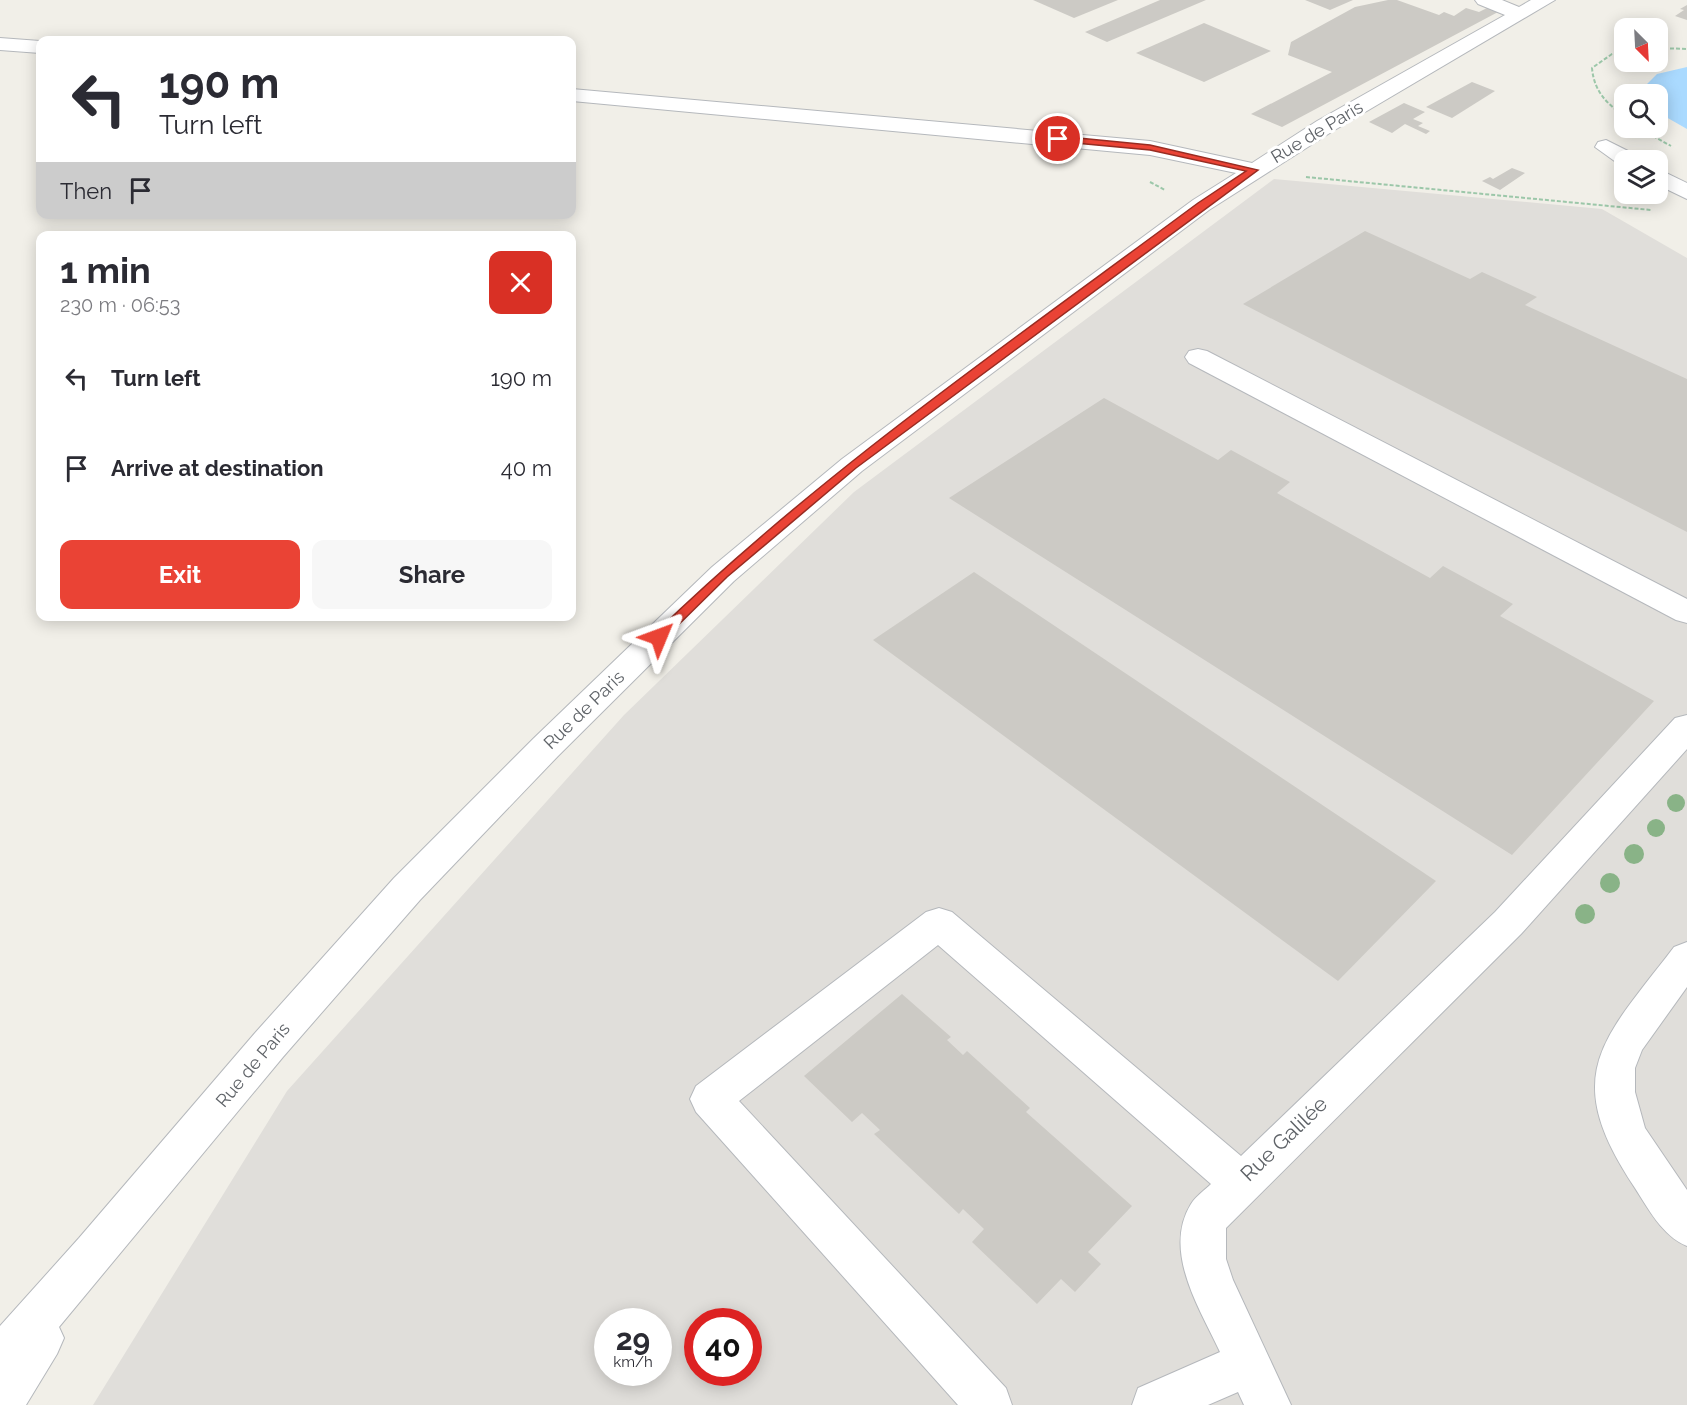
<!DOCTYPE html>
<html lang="en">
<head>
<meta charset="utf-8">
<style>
	:root { --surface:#fff; --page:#f7f7f7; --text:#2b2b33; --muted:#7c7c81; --accent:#ea4335 }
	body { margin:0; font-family:Raleway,sans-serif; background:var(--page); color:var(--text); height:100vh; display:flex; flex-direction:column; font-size:22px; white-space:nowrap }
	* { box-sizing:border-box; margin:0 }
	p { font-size:20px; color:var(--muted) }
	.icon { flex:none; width:33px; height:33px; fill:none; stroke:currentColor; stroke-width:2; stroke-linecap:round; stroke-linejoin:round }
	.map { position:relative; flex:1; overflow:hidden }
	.side { position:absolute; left:36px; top:231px; width:540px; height:390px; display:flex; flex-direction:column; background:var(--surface); border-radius:12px; box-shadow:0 3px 15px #0003 }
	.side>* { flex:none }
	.guide { position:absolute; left:36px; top:36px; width:540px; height:183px; border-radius:12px; box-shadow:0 3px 15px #0003; background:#fff; color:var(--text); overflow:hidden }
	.needle { width:39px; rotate:156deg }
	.fabs { position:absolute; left:1614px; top:18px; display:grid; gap:12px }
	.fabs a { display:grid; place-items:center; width:54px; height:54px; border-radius:12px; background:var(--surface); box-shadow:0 3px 15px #0003; font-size:30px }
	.speed { position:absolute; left:594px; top:1308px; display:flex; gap:12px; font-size:30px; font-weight:700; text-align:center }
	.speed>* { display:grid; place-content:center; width:78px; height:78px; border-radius:50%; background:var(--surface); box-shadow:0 3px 15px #0003; line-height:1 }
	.speed small { font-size:15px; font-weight:400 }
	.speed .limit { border:9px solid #d22; background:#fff; color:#111 }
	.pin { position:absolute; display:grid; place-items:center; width:51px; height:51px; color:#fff; margin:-26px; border:3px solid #fff; border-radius:50%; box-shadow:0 2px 6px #0007 }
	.me { position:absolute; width:66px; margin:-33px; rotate:46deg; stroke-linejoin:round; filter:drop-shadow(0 0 4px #0008) }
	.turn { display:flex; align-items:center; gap:21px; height:126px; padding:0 24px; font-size:27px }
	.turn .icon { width:78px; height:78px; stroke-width:2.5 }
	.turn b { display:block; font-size:42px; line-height:51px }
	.then { display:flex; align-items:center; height:57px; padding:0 24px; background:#0003; gap:12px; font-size:22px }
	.round { display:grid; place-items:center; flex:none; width:63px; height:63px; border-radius:12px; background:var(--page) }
	.head { display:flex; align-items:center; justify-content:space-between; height:102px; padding:0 24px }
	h1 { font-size:36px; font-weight:700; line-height:45px }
	.primary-button { display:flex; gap:12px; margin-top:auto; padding:12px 24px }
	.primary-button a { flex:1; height:69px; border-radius:12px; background:var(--accent); color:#fff; font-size:24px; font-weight:700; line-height:69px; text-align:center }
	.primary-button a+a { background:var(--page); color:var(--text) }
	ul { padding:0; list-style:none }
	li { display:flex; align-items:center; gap:18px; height:90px; padding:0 24px }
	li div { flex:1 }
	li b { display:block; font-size:22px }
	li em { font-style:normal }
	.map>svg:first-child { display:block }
	.industrial { fill:#e0deda; fill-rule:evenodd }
	.water { fill:#aadaff }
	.building { fill:#cccac5 }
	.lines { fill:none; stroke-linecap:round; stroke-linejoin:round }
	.minor-casing { stroke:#b5b8bc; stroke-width:2 }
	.path { stroke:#9cc7a9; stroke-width:2; stroke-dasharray:4 2; stroke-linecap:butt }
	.minor { fill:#fff; fill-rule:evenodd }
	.tree { fill:#89b387 }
	.route { fill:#ea4335; stroke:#982c22; stroke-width:1.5 }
	.labels { text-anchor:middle; stroke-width:6; stroke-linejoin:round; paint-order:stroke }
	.street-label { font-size:18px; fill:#5f6368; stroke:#fff }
	.near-street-label { font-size:21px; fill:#5f6368; stroke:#fff }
</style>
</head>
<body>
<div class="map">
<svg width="1687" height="1405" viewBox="0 0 1687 1405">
	<rect width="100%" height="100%" fill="#f1efe8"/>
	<path class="industrial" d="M1274,179l328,30 85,49v1147h-1594l194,-314 337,-376 230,-223zM608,1322h50v50h-50zM698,1322h50v50h-50z"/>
	<path class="water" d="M1687,67v62l-28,-16 -1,-19h-12l-1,-8 12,-12z"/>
	<g class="building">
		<path d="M1033,0h85l-44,18z"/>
		<path d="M1160,0h46l-99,42 -22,-10z"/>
		<path d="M1305,0h48l-23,10z"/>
		<path d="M1388,0h9l42,15 5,-3 10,4 12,-8 13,4 8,-4 11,4 -216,115 -31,-13 81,-42 -44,-17 3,-13 64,-35z"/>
		<path d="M1687,5v15l-12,-4 9,-6 -4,-1z"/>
		<path d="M1204,23l67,28 -67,31 -68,-29z"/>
		<path d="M1472,82l23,9 -43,27 -26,-11z"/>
		<path d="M1404,103l21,9 -12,7 10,4 -5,3 12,5 -4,3 -21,-10 -13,9 -23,-11z"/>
		<path d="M1512,168l13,5 -25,17 -18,-9 8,-4 3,2z"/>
		<path d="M1365,231l105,48 12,-7 55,25 -12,8 162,74v153l-444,-228z"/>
		<path d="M1104,398l114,62 13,-10 59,32 -13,11 153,85 13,-12 70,38 -13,12 154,85 -142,154 -563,-357z"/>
		<path d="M974,572l462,309 -98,100 -465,-341z"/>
		<path d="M902,994l49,43 -4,3 16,15 4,-4 63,57 -4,4 106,94 -44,46 13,12 -26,28 -14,-13 -24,25 -65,-62 12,-13 -21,-20 -4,5 -85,-80 6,-4 -18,-17 -10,9 -48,-46z"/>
	</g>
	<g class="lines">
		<g class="minor-casing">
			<g id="minor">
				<path d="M1475,0h27l17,7 12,-7h24l-222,131 -124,79 -347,261 -128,110 -176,175 -138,144 -137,157 -224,270 5,11 -7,16 -31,51h-26v-79l79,-88 176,-205 139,-155 140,-140 178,-171 130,-108 351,-259 43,-27 -86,-18 -578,-54v-12l578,52 102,22 65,-42 188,-106 -27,-11z"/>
				<path d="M0,38l40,3v12l-40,-3z"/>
				<path d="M1606,140l30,15 3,5h-15v6l-4,-1 -25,-18 3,-5z"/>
				<path d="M1658,169l29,14v16l-29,-14z"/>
				<path d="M1198,349l9,2 480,248v24l-11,-3 -487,-257 -4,-6 4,-6z"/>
				<path d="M1687,715v34l-166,185 -295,294v31l7,21 58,125h-47l-6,-13 -30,13h-76l6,-17 82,-36c-20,-43 -58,-101 -29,-148 5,-8 14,-14 20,-20l-273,-239 -199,156 267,287 6,17h-54l-262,-293 -6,-13 6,-13 230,-174 13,-4 13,4 289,244 254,-244 180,-194z"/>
				<path d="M1687,942v45l-45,63 -7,18v24l10,36 42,62v56c-25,-10 -39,-38 -54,-61 -74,-112 -29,-146 41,-238z"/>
			</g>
		</g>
		<g class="path">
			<path d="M1658,48l29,1"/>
			<path d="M1624,52l-12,2 -20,14c2,23 14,35 32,48"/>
			<path d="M1653,136l18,10"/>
			<path d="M1306,177l345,33"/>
			<path d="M1150,182l15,8"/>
		</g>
		<use href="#minor" class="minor"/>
	</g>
	<g class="tree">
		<circle cx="1676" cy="803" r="9"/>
		<circle cx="1656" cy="828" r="9"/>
		<circle cx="1634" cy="854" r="10"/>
		<circle cx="1610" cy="883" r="10"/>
		<circle cx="1585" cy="914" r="10"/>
	</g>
	<path class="route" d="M1058,136l92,9 108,25 -402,298 -129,109 -64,63h-9v-6c167,-162 358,-293 544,-431l48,-32 -96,-21 -96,-9 -1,-2z"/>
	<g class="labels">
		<g class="street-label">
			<text transform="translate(1317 132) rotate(-31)" y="6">Rue de Paris</text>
			<text transform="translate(584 710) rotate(-44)" y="6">Rue de Paris</text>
			<text transform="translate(253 1065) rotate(-50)" y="6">Rue de Paris</text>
		</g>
		<g class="near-street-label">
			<text transform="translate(1284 1139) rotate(-44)" y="7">Rue Galilée</text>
		</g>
	</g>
</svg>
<div class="fabs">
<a><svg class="needle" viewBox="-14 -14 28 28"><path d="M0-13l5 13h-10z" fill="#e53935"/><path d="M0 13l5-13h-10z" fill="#7c7c81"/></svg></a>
<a><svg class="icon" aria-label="search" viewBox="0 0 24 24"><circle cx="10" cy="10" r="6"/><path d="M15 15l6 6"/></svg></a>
<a><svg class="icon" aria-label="layers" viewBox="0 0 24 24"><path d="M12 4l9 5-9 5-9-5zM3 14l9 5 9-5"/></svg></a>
</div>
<div class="speed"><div>29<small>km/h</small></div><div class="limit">40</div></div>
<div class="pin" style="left:1058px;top:139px;background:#d93025"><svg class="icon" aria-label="arrive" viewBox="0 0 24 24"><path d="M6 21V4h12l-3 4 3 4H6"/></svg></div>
<svg class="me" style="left:659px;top:637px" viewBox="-20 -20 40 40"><path d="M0-17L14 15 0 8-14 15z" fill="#ea4335" stroke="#fff" stroke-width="4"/></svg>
<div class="guide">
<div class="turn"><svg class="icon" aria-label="left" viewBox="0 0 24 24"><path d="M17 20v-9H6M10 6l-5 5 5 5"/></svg><div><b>190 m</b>Turn left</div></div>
<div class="then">Then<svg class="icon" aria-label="arrive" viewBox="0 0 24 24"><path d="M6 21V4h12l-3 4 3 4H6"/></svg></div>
</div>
<section class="side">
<div class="head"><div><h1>1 min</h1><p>230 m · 06:53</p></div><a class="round" style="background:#d93025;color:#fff"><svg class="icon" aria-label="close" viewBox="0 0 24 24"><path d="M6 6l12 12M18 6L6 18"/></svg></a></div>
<ul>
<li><svg class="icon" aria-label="left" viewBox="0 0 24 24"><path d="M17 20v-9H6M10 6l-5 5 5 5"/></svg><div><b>Turn left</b></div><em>190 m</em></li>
<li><svg class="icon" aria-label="arrive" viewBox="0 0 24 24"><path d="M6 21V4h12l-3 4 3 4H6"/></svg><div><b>Arrive at destination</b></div><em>40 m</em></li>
</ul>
<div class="primary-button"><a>Exit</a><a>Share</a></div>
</section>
</div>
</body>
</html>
